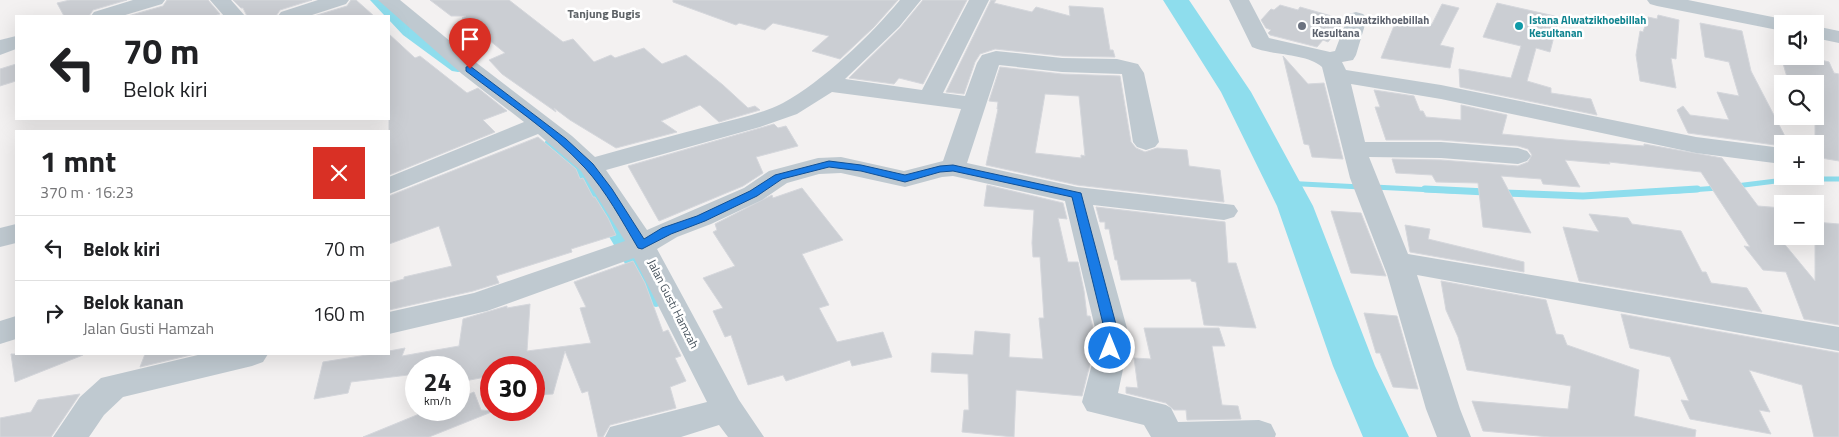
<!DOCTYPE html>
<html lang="id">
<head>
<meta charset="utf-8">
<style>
	:root { --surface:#fff; --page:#f2f2f2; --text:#202124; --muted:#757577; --line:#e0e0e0 }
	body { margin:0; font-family:"Titillium Web",sans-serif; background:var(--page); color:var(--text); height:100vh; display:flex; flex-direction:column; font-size:19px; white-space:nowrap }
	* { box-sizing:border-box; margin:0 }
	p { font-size:16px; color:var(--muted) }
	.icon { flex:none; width:28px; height:28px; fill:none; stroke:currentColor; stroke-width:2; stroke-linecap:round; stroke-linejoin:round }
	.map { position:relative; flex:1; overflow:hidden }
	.drawer { position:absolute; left:15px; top:130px; width:375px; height:225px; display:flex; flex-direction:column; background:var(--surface); border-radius:0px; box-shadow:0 5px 20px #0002 }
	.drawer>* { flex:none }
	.guide { position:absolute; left:15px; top:15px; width:375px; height:105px; border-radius:0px; box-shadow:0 5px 20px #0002; background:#fff; color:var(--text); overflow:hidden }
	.controls { position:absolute; left:1774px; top:15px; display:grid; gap:10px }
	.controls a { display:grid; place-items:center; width:50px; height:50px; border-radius:0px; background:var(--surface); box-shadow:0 5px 20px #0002; font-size:25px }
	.speed { position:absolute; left:405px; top:356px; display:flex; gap:10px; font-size:25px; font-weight:700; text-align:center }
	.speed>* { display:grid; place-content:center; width:65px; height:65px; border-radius:50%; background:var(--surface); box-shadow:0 5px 20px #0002; line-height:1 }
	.speed small { font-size:12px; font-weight:400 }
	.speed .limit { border:8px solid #d22; background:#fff; color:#111 }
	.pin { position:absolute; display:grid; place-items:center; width:42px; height:42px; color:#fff; margin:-51px -21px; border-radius:50% 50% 50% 0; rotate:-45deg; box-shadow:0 0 5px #0007 }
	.pin .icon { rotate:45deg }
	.me { position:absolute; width:55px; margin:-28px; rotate:0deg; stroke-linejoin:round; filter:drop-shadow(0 0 4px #0008) }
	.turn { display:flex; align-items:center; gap:18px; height:105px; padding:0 25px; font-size:22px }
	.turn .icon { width:65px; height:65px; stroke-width:2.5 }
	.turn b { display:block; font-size:35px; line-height:42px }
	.round { display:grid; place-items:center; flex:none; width:52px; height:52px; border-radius:0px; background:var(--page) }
	.summary { display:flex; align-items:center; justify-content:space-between; height:85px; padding:0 25px }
	h1 { font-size:30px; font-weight:700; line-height:38px }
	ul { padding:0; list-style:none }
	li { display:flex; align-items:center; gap:15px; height:65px; padding:0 25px; border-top:1px solid var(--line) }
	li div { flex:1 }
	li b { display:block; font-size:19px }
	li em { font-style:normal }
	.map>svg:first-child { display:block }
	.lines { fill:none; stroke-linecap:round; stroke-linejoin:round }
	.stream-far1 { stroke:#8edded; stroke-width:5 }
	.stream { stroke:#8edded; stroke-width:7 }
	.canal { fill:#8edded; fill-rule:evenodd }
	.river { fill:#8edded; fill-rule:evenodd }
	.building { fill:#cbced3; stroke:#d5d7dc; fill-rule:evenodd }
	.minor { fill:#bfc9d0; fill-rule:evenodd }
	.route { fill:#197be5; stroke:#105095 }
	.worship-dot { fill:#6b7280; stroke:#fff; stroke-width:2 }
	.culture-dot { fill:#0f9aa8; stroke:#fff; stroke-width:2 }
	.labels { text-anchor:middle; stroke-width:5; stroke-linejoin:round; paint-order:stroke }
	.far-worship-label { font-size:11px; font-weight:bold; fill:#5b616d; stroke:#fff; text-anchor:start }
	.far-culture-label { font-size:11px; font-weight:bold; fill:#0d838f; stroke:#fff; text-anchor:start }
	.far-quarter-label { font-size:12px; font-weight:bold; fill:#5d6266; stroke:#fff }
	.street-label { font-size:12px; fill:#49555f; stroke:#fff }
</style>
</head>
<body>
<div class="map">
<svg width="1839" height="437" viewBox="0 0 1839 437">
	<rect width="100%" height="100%" fill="#f3f1f1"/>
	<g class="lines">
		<g class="stream-far1">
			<path d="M1283,183l78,4"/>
			<path d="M1736,186l56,-7h47"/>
			<path d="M1374,187l79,4"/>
			<path d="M1676,191l42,-3"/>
		</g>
		<g class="stream">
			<path d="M1425,189l61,3"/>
			<path d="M1504,193l79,3 114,-7"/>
		</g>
		<g class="canal">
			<path d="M370,0h17l28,27 49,36 3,4 -3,4 -6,1 -6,-1 -49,-36 -14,-15v-4h-4z"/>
			<path d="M554,137c25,6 66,80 79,103l-3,5 -8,2 -8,-2 -39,-66 -31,-36 3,-4z"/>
			<path d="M634,252l8,3 3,5 23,39 -4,6 -8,2 -8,-2 -4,-6 -21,-39 3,-5z"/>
		</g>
		<path class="river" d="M1163,0h26l62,92 62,114 62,160 34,71h-46l-30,-71 -56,-160 -56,-114z"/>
	</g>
	<g class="building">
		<path d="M70,0h57l-34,10 -4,6h-25l-7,-13z"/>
		<path d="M167,0h41l12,14 -6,2h-86l35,-10z"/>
		<path d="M233,0h79l-32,10 -4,6h-29l-4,-8h-2z"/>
		<path d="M351,0h5l18,16h-60l33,-10z"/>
		<path d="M430,0h79l54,42 10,-3 21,23 17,-7 4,3 29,-10 18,16 24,-9 37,30 25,23 7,-2 5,4 -41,12 -19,-17 -39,16 16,11 -61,16 -46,-28 -16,-12 2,4 -54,-38 -13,-14 16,-7 -43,-35 4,-2h-15z"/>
		<path d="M673,0h225l-24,27 -34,32 -28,-8 17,-15 -56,-13 -8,7 -26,-7 -3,2 -63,-23z"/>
		<path d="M923,0h44l-44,84 -24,-6 -5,6 -45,-6 51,-50z"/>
		<path d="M991,0h5l-2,3 38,9 4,-5 34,9 -1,-10 34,2 7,42h3l2,7 -53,-1 -67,-7 -15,5 -5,8 -11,32 -18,-2z"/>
		<path d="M1497,3l62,14 -9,35 -14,-4 -9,33 24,7v5l40,6 6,16 -137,-28 -1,-18 52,9 10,-32 -38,-9z"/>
		<path d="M1442,4l17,4 -19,37 14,3 -4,20 -69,-10 17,-42 34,8z"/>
		<path d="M1280,5l18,5 2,-3 35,10 -3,4 10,3 -14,18 -5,-2 -6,7 -47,-12 -2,-2 3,-3 -5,-2 -5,-8 10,-11 3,1z"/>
		<path d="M1658,15l21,5 -3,39 -5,-1 5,30 -36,-7 -4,-26 4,-24 3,1 5,-15 9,2z"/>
		<path d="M1700,23l42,8 9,40 38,73h-7v2l-94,-13 -11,-23 6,-4 7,9 39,5 -12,-28 22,4 -10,-34 -24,-5z"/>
		<path d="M389,34l26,24 5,-2 47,37 11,-5 29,23 -24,9 12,12 -106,43z"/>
		<path d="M1780,53h2v3h23l24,6 5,11 5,1v87l-24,-4v-73h-26z"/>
		<path d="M1283,56l25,28 16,-1 19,76 -31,-2 -3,-12 -5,-1z"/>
		<path d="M16,64v17l-16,5v-17z"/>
		<path d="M1000,67l62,7 58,2 11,66 5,6 9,4 12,-4 30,2 2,16 31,4 4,32 -147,-17 -91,-20 12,-56h-1l1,-7 -9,-1zM1045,94l34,2 6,60 -4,-1v3l-46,-5z"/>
		<path d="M1374,90l40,6 6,15h3l3,6 35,3v-15l46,10 -5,19 63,6 79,6v-2l78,14 36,48 24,2v33l33,40v-59l24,2v101l-35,-6 -18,-47 -23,-2 -19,-24 6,1 -49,-75 -92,-10 1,2 -45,-4 15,27 -37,-3 -2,-5 -40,-3 30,57 -48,-6 -5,-44 -42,-1 -4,-7 -36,-2 -4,-14 49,1 77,6 10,-4 4,-7 -4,-6 -10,-3 -77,-6h-55l-11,-33h5z"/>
		<path d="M774,124l4,4 8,-2 12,20 -42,11 7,16 -20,13 -84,35 -31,-55z"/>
		<path d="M538,137l38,32 4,10 3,-1 10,19h2l13,21 8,17 -45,14 1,3 -76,24 3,7 -26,8 -84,19v-27l15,-4v-2l48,-11 -13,-40 -50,18v-48z"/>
		<path d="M987,185l76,18 4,16 -9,-1 10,44h10l6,29 3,25h3l4,16 -3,28 -9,36 -66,-6 -2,47 -52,-5 2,-22h5l-1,-36 -37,-2 1,-19 41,2 2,-24 35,3 -1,23 34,2 -4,-41h5l-4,-61h-7l-1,-14 2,-33 -50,-4z"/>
		<path d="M802,188l41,52 -41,14 27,51 -10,3 18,34 46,-10 9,25 -40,9 -2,-6 -64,21 -3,-6 -35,10 -17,-50 -6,2 -12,-26 10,-3 -20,-30 32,-12 -22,-34 4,-2 -2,-6 57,-29 1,3z"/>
		<path d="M1096,207l129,15 3,41h8l20,65 -52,-3 -8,-43 -5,-1v-2l-70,1 -4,-20h-2l-6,-31h-4v-7h-5z"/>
		<path d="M1331,211l30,2 25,63 -35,-3z"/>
		<path d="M1589,214l39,4 4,6 49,7 21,41h4l5,11 36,5 15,24 -183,-31 -16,-54 36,5z"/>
		<path d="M1405,225l25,4 -2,10 96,23v10l-114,-20z"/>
		<path d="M633,261l12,22 18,49 5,-2 13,26 -6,2 11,23 -16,6 6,21 -66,17 -7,12h-5l-10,-46 -6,2 -17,-42 -12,43 -19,1v-27h-43v8l-32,6v-14h-43v6l-65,8 -3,11 -34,6 9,-37 50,-8h16v-3l16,-3 -3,8 57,-10 4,-27 44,-13v2l23,-4 -3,47 64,-8 -11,-35 6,-1 -12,-25z"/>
		<path d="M1441,281l105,19 10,34 7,1 4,10 72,25 -5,46 62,14 -1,7h-145l-67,-6 -11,-30 96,8 3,-23 -104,-16 -9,-33 -12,-27z"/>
		<path d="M1364,313l33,3 21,73 -25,-2 -13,-34h-4z"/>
		<path d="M1621,314l218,39v84h-25l-12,-52 -53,-15 21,42 -11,-2 12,24 -81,-15 -9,-19 8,1 -19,-44 -40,-9z"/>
		<path d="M1144,328h75l6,18h-13l10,59 16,1 3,13 -54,1 -1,-10h-12l-8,-7 -40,-10v-6l12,1 -4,-30 17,1z"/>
		<path d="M11,354h72v1l-68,27z"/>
		<path d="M145,354h50l-55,13z"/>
		<path d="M474,392l7,18 13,1 -65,26h-66l66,-27h30v-12z"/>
		<path d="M80,394l-29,43h-51v-19l31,-6 7,-12z"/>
	</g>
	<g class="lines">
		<g class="minor">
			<path d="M133,0h32l-3,4 -40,12h-31l3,-4z"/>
			<path d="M210,0h21l14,16h-21z"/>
			<path d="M318,0h31l-3,4 -37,12h-31l3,-4z"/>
			<path d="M378,0h22l78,64 94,72 23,21c39,-11 79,-22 118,-32 23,-6 49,-11 70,-22 39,-21 88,-68 117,-103h21l-22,27 -54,52 77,11 47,-90h20l-46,93 22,3 12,-33 5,-8 14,-4 66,7 55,1 21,5 6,9 15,69 -4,5 -9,3 -9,-3 -4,-5 -11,-68 -60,-2 -63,-7 -32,98 110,24 157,18 4,6 -4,6 -10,3 -131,-15 35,127 -3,28 -7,33 48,12 5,3 7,14 81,-2 12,4 5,10 -1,3h-124l-7,-12 -57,-14 -5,-9 11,-42 3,-28 -31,-131 -112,-25 -11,1 -37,10 -64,-14 -22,1 -32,9 -25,17 -51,24 -34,13 -20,12 82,151 25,37h-36l-9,-12 -38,12h-76l5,-10 97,-25 -73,-144 -147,53 -98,23v-22l85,-19 151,-52 -44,-70 -43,-37 -149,60v-17l135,-55 -62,-48zM832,92l129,17 -18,52 -39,10 -63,-14 -23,1 -49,13 -25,17 -97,42 -41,-60 154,-43 37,-13z"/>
			<path d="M1229,0h20l20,38 61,14 5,-1 14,-37 7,-2 7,2 4,4 -11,37 -3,5 -11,2 4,8 95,15 255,52 86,11v16l-86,-11 -255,-54 -90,-15 14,58h76l77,6 9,3 4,5 -4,5 -9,3 -77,-6 -72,-1 39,97 431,73v24l-422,-76 43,134 11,28h-34l-11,-28 -39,-135 -37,-96 -28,-111c-16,-14 -49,-11 -70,-20z"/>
			<path d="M1647,0h41l94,19 8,1 2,4h-10v7l-125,-25 -7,-2z"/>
			<path d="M1815,26l24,5v12l-24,-5z"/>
			<path d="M16,36v13l-16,6v-15z"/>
			<path d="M16,224v19l-16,4v-19z"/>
			<path d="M16,316v23l-16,5v-23z"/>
			<path d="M202,354h66l-5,8 -11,4 -129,31 -19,18 -15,22h-36l27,-40 21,-19z"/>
		</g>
	</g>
	<path class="route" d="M470,66l96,73 27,25 19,25 32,50 18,-11 35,-12 53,-25 25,-16 54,-14 32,4 44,10 35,-9 13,-1 128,28 37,139 -4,20h-9l-2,-4 2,-16 -33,-135 -119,-26 -13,1 -35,10 -44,-11 -32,-4 -47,12 -25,17 -52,25 -34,13 -29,15 -4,-1c-16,-27 -32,-57 -53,-80 -34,-37 -79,-66 -119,-97v-4z"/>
	<circle class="worship-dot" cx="1302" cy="26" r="5"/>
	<circle class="culture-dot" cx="1519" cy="26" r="5"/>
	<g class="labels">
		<g class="far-worship-label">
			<text x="1312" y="24">Istana Alwatzikhoebillah<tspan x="1312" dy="13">Kesultana</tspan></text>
		</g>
		<g class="far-culture-label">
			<text x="1529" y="24">Istana Alwatzikhoebillah<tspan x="1529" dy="13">Kesultanan</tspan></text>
		</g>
		<g class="far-quarter-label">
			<text x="604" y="18">Tanjung Bugis</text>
		</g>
		<g class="street-label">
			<text transform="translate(673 304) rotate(63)" y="4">Jalan Gusti Hamzah</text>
		</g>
	</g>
</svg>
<div class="controls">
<a><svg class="icon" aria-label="sound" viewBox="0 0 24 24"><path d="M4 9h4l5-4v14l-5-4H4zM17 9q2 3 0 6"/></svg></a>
<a><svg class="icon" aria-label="search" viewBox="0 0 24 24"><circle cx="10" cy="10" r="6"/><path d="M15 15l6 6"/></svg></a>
<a>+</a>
<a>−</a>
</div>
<div class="speed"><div>24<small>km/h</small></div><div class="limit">30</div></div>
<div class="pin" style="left:470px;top:69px;background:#d93025"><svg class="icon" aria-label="arrive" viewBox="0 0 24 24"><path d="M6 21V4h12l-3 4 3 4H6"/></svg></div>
<svg class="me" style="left:1110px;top:348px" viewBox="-20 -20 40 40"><circle r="17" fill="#197be5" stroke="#fff" stroke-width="3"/><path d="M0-11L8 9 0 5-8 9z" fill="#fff"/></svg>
<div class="guide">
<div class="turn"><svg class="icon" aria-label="left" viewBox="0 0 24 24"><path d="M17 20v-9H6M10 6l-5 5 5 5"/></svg><div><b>70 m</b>Belok kiri</div></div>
</div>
<section class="drawer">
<div class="summary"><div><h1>1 mnt</h1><p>370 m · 16:23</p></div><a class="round" style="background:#d93025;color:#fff"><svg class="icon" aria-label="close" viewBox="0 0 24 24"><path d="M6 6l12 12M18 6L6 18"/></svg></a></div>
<ul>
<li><svg class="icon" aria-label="left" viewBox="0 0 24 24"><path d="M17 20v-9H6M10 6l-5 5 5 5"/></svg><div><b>Belok kiri</b></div><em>70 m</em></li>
<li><svg class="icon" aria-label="right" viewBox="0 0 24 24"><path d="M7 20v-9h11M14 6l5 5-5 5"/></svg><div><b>Belok kanan</b><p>Jalan Gusti Hamzah</p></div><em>160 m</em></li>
</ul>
</section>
</div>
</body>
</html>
